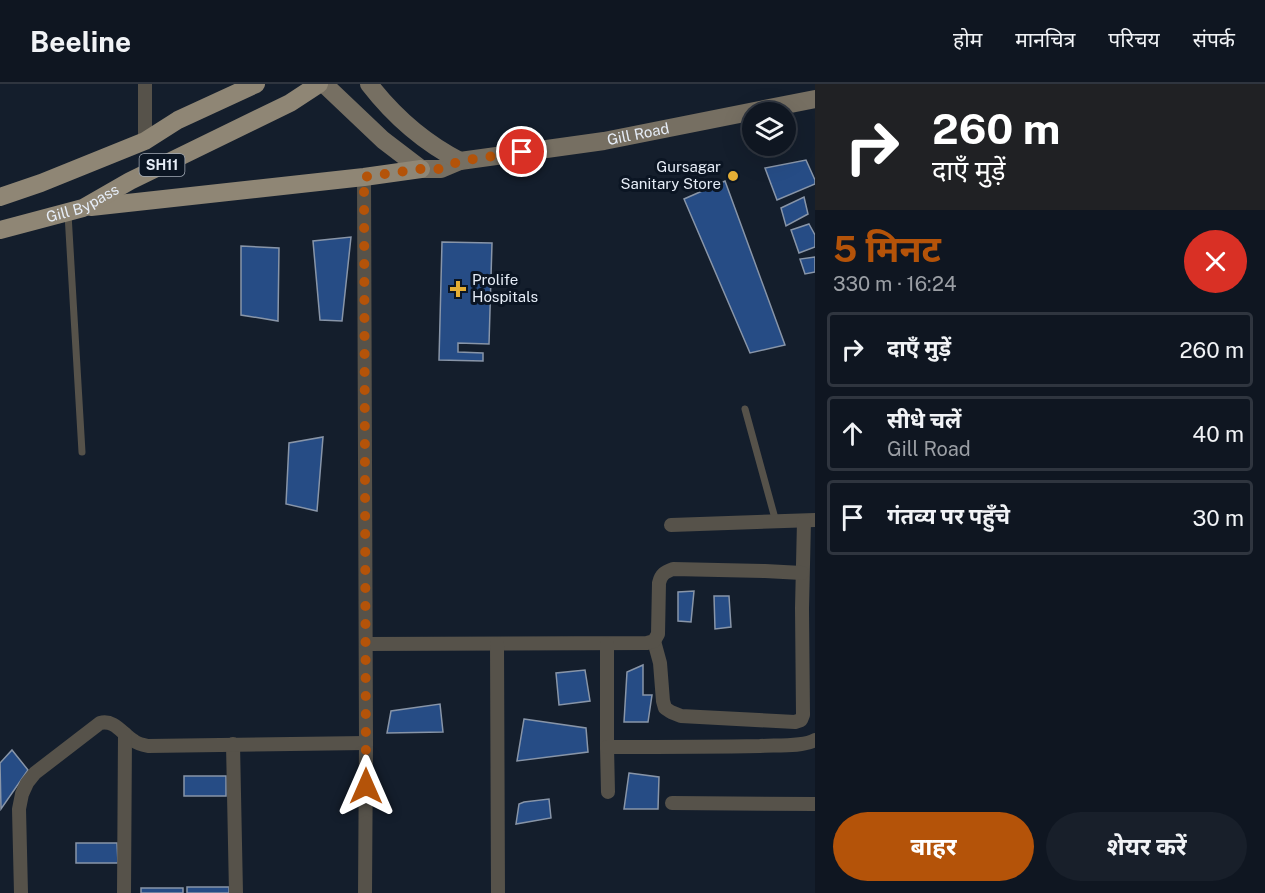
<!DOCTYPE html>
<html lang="hi">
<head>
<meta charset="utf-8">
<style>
	:root { --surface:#0f1621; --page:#181f2a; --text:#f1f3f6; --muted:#9b9fa5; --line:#2f353f; --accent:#b45309 }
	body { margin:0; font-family:"Public Sans","Noto Sans Devanagari",sans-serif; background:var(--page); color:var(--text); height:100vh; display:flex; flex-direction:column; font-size:22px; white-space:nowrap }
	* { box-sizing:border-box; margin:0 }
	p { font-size:20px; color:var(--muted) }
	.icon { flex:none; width:33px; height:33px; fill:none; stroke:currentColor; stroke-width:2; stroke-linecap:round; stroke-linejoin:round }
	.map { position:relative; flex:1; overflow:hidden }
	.panel { display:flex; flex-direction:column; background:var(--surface); width:450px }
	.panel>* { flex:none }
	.hud { background:#202124; color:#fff; overflow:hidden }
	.controls { position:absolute; left:742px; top:18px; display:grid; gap:12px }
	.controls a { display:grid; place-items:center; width:54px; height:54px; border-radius:50%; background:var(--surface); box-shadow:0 6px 24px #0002,0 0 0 2px var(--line); font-size:30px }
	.pin { position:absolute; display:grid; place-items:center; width:51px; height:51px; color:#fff; margin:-26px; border:3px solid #fff; border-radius:50%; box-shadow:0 2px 6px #0007 }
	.me { position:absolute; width:66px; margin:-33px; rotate:0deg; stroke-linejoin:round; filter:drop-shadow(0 0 4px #0008) }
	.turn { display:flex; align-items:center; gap:21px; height:126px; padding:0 18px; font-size:27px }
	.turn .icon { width:78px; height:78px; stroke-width:2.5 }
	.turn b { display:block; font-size:42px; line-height:51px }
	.round { display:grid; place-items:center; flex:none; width:63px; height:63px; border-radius:32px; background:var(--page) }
	.summary { display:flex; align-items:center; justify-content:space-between; height:102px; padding:0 18px }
	h1 { font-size:36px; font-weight:700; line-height:45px; color:var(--accent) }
	.primary-button { display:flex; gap:12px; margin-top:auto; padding:12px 18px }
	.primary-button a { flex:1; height:69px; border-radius:36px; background:var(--accent); color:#fff; font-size:24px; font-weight:700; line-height:69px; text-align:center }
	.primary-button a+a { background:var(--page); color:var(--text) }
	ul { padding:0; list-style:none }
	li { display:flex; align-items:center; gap:18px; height:75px; margin:0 12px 9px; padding:0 6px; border:3px solid var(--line); border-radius:6px }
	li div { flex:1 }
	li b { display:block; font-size:22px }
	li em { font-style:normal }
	header { display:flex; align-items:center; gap:36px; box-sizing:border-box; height:84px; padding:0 30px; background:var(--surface); border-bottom:2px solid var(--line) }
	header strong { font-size:28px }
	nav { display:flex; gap:33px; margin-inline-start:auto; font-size:21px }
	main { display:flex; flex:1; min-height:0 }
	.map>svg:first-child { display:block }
	.building { fill:#264c85; stroke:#8895a8; stroke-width:1.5 }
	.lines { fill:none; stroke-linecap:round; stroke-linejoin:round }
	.lane { stroke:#56524a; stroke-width:7 }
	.street { stroke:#56524a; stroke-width:14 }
	.secondary { stroke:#766f62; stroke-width:18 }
	.primary { stroke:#8f8675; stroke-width:18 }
	.route { stroke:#b45309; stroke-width:10; stroke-dasharray:0 18 }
	.poi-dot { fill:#e4ae35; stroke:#0b1523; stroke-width:2 }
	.labels { text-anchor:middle; stroke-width:6; stroke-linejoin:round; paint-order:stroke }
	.shield { fill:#0b1523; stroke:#a4acb7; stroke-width:1.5 }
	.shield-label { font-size:14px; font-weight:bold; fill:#e6edf7 }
	.street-label { font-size:15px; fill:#e6edf7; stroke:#0b1523 }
	.poi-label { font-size:15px; fill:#e6edf7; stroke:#0b1523; text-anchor:end }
</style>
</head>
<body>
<header>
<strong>Beeline</strong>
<nav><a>होम</a><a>मानचित्र</a><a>परिचय</a><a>संपर्क</a></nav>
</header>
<main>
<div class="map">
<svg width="815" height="809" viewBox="0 0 815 809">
	<rect width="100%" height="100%" fill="#141e2c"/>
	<g class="building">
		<path d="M806,76l9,20v4l-38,16 -12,-32z"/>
		<path d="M725,97l60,164 -35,8 -66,-154z"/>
		<path d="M804,113l4,17 -22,12 -5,-18z"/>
		<path d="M809,140l6,11v12l-16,6 -8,-23z"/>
		<path d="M351,153l-9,84 -22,-1 -7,-79z"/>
		<path d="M442,158l50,1 -3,101 -31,-1v9l25,1v8l-44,-1z"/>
		<path d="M241,162l38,2 -1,73 -37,-6z"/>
		<path d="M815,173v15l-10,2 -5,-15z"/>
		<path d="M323,353l-6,74 -31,-7 3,-61z"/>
		<path d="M694,507l-3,31 -13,-1v-29z"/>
		<path d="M714,512h15l2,31 -16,2z"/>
		<path d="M643,581v30h9l-4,27h-24l3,-50z"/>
		<path d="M585,586l5,31 -31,4 -3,-32z"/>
		<path d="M440,620l3,28 -56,1 4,-22z"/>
		<path d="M524,635l62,9 2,24 -71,9z"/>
		<path d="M12,666l16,20 -27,39 -1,-46z"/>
		<path d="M629,689l30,4 -1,32h-34z"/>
		<rect x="184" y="692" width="42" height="20"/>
		<path d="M549,715l2,19 -35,6 3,-20 5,-2z"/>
		<path d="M76,759h41l1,20h-42z"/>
		<rect x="187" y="803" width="42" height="6"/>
		<rect x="141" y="804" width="42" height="5"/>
	</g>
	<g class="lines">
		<g class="lane">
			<path d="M68,130l14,238"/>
			<path d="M745,325l31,113"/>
		</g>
		<g class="street">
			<path d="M145,57v-57"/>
			<path d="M364,93l2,566 -1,150"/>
			<path d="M671,441l144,-5"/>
			<path d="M654,557l6,22 3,38 2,7 6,4 10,4 114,6 6,-2 2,-5 -1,-107 2,-87"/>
			<path d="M366,560l281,-1 7,-2 4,-7 1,-51c2,-9 6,-11 14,-14l92,2 37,2"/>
			<path d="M497,560l1,249"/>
			<path d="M607,560v103l1,45"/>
			<path d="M233,660l3,149"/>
			<path d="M607,663c51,0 102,0 153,-1 15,-1 43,1 55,-6"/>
			<path d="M672,719l143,1"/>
			<path d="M21,809l-2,-84 3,-15 5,-11 8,-10 65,-50c15,-4 23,12 34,18 4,3 9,4 14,5l218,-3"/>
			<path d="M124,809l1,-159"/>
		</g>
		<g class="secondary">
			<path id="s1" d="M324,0l59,56 38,29h20l19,-8 144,-20 211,-42"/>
			<path d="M369,0c24,31 56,59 91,77"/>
		</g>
		<g class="primary">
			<path d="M0,113l41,-14 104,-42 33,-21 78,-36"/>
			<path d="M91,123l273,-30 57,-8"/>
			<path id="s2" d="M0,146l83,-22 47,-27 160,-78 29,-19"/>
		</g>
	</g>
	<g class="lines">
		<path class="route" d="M366,702l-2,-609 57,-8h20l19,-8 62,-9"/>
	</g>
	<g class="poi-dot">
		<circle cx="733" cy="92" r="6"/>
		<path d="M455 196h6v6h6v6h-6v6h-6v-6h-6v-6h6z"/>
	</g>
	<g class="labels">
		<rect class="shield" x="139.5" y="70" width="45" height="22" rx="4.5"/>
		<g class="shield-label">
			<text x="162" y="86">SH11</text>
		</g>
		<g class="street-label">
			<text dy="5" stroke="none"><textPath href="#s1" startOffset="350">Gill Road</textPath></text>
			<text dy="5" stroke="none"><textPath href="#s2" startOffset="87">Gill Bypass</textPath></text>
		</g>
		<g class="poi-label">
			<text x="721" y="88">Gursagar<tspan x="721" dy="17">Sanitary Store</tspan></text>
			<text x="472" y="201" text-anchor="start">Prolife<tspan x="472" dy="17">Hospitals</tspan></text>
		</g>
	</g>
</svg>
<div class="controls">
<a><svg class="icon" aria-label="layers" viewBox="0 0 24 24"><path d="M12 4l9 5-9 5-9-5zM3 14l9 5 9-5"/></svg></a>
</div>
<div class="pin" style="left:522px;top:68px;background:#d93025"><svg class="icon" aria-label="arrive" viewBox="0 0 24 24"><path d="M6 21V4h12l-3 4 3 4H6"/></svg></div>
<svg class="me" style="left:366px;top:702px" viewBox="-20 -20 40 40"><path d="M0-17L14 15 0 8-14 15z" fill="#b45309" stroke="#fff" stroke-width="4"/></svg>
</div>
<section class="panel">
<div class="hud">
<div class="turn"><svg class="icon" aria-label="right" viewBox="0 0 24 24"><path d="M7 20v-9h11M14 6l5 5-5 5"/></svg><div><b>260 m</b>दाएँ मुड़ें</div></div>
</div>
<div class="summary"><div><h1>5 मिनट</h1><p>330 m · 16:24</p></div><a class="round" style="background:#d93025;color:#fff"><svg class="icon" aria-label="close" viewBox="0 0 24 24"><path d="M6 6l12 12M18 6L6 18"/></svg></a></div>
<ul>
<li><svg class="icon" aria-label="right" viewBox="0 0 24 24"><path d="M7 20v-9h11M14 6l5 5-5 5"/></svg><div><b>दाएँ मुड़ें</b></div><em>260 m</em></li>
<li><svg class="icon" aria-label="ahead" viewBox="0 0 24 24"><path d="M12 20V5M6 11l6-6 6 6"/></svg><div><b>सीधे चलें</b><p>Gill Road</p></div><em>40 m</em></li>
<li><svg class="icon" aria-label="arrive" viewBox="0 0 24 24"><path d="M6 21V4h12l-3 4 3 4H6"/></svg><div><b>गंतव्य पर पहुँचे</b></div><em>30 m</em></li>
</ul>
<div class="primary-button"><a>बाहर</a><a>शेयर करें</a></div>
</section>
</main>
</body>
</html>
